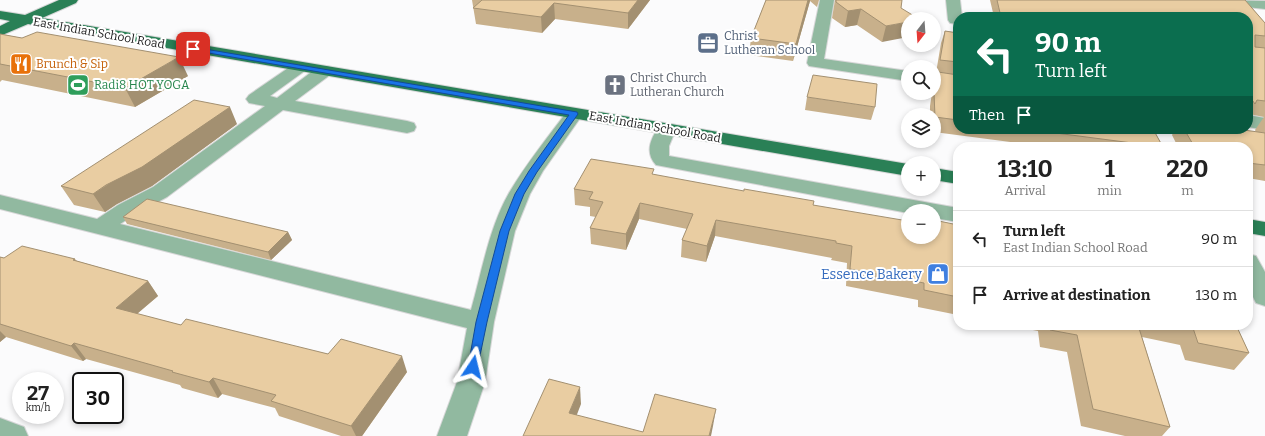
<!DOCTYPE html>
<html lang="en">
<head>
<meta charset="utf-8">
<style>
	:root { --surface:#fff; --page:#f2f2f2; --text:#222; --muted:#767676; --line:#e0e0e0 }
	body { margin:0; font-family:Bitter,serif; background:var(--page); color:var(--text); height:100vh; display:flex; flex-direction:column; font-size:15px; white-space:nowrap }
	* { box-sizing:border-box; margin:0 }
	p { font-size:13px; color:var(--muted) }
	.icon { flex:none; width:22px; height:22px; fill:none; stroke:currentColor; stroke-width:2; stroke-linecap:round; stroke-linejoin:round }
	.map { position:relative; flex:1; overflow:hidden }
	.panel { position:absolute; left:953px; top:142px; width:300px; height:188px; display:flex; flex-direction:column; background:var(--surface); border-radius:16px; box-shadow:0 2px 6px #0003 }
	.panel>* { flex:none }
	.top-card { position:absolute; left:953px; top:12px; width:300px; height:122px; border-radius:16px; box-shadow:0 2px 6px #0003; background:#0b6e4f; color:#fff; overflow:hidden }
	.needle { width:26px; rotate:197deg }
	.tools { position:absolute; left:901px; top:12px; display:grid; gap:8px }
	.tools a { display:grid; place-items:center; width:40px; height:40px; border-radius:50%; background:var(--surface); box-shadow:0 2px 6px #0003; font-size:20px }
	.speed { position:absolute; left:12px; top:372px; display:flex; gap:8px; font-size:20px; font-weight:700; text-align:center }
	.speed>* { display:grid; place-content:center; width:52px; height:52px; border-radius:50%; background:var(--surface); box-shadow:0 2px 6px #0003; line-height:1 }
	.speed small { font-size:10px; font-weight:400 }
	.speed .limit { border:2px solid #111; border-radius:6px; background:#fff; color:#111 }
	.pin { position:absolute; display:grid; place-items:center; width:34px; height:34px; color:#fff; margin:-17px; border-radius:8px; box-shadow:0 2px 6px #0006 }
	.me { position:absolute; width:44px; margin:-22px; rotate:10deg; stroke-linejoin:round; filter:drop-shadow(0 0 3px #0008) }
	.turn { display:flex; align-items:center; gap:14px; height:84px; padding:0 16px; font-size:18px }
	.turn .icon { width:52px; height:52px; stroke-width:2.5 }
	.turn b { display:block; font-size:28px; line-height:34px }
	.then { display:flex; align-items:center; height:38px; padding:0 16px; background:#0003; gap:8px; font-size:15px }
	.eta { display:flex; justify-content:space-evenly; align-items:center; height:68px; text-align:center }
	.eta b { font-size:24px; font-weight:700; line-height:28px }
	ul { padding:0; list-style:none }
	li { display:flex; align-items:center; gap:12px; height:56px; padding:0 16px; border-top:1px solid var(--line) }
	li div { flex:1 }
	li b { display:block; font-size:15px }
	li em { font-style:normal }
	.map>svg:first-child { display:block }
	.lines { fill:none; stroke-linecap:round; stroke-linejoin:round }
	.minor-casing { stroke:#d7d7d8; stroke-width:2 }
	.major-casing { stroke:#d7d7d8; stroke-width:2 }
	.minor { fill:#91b9a0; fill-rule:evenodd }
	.major { fill:#2a8056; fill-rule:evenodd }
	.wall { fill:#c8b08b }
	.shaded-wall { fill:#a39071 }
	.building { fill:#e9cda2; stroke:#a39071 }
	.route { fill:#1a73e8; stroke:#114b97 }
	.labels { text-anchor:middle; stroke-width:4; stroke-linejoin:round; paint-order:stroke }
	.far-street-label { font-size:12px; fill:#1a1a1b; stroke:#fff }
	.far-service-label { font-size:12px; fill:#4e5e75; stroke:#fff; text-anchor:start }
	.far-food-label { font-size:12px; fill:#c56008; stroke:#fff; text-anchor:start }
	.far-worship-label { font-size:12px; fill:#5b616d; stroke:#fff; text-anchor:start }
	.far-leisure-label { font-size:12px; fill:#27864d; stroke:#fff; text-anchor:start }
	.shop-label { font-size:14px; fill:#366cbe; stroke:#fff; text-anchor:end }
</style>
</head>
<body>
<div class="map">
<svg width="1265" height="436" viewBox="0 0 1265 436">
	<rect width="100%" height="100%" fill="#fbfbfc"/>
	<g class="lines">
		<g class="minor-casing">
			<g id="minor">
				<path d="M820,0h14l-10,59 84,12v10l-99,-15 -2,-3z"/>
				<path d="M946,0h14l2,17h1h-5v7l-8,-1 -2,-3z"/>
				<path d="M1212,0l53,1v8l-46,-5 -5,-1z"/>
				<path d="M300,62l6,2 2,3 -2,3 -36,26 7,2 41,-31 6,-1 6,1 2,4 -2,4 -35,26 112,20 7,2 2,4 -2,4 -7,2 -124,-23 -116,87 -33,18 -14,9 351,86c11,-39 18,-82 38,-117 17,-29 39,-56 59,-83l6,-1 6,1 3,4 -40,57 -13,23 -15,37 -21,91 -9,60 -18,54h-30l20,-54 10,-54 -467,-119v-14l97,24 21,-14 35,-18 112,-81 -16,-3 -3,-4 3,-4 45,-31z"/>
				<path d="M1248,115l17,3v12l-17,-3z"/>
				<path d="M667,123l7,2 2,4 -7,17v10l289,52v14l-24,-4v-7h-26v2l-252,-48c-12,-13 -5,-27 4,-40z"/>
				<path d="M1248,254l8,2 9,16v34l-9,-3 -8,-16z"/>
				<path d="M0,418l24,9 4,9h-28z"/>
			</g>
		</g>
		<g class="major-casing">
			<g id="major">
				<path d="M59,0h19l-2,3 -34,15 866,146v12l-880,-152 -28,12v-10l10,-5 -10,-2v-8l25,4z"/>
				<path d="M934,168l24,4v12l-24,-4z"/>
				<path d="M1248,219l17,3v14l-17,-3z"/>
			</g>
		</g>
		<use href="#minor" class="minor"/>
		<use href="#major" class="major"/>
	</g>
	<g class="wall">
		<path d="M472,0h178l-22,29 -73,-10 -13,14 -66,-9z"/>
		<path d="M766,0h53l-2,7 -7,-6 -17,60 -44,-6 2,-17z"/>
		<path d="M835,0h67l-20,42 -25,-17 -12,2 -13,-9z"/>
		<path d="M990,0h255l20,23v158l-17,-3v-31h-70l-6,-12 3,-6h62l19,3 -1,-2 9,-13 -15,-3 -1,1v-98h-254z"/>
		<path d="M945,31l13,2v96h195l10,18h-114l-115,-15v-17h-4v-9l2,-13h2v-9l4,-11h-2l5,-30z"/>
		<path d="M0,34l22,4 166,38 -53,31 -133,-27 -2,2z"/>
		<path d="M807,97l68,10 -4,13 -66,-10z"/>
		<path d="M237,124l-85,62 -35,18 -12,8 -31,-7 -13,-19z"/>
		<path d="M654,175l159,30 95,32 50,-12v90l-40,-8v-7l-72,-14 1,-23 -16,-3 1,-2 -117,-22 -9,26 -25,-5 1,-17 5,-11 -48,-10 -13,31 -35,-6 -1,-16 6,-11 -6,-1v-9l-15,-2 -1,-16z"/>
		<path d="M123,217l165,15 4,8 -21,20 -144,-36z"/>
		<path d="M0,257l4,1 71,1 2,2 71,20 10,15 -21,18 44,11 147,29 79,18 -45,64h-21l-62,-20 -4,-8 -53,-14 -4,4 -36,-10 -2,-3 -94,-26 -3,2 -77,-24 -6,5z"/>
		<path d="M1007,325h229l13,28 -15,17 -49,-10 -5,-15 -38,-8 28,90 -8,9h-37l-44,-10 -14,-74 -27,-5 -2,-16z"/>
	</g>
	<g class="shaded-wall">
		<path d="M638,0h12l-22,29v-16z"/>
		<path d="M808,0h2v1l-17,60 3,-17z"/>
		<path d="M554,3l1,16 -13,14 -1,-16z"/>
		<path d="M861,9l-4,16 -12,2 3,-16z"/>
		<path d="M908,22v15l-26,5 4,-16z"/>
		<path d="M179,57l9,19 -53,31 -10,-19z"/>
		<path d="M230,107l7,17 -85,62 -35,18 -12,8 -12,-18z"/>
		<path d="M640,203l-1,16 -13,31v-16z"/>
		<path d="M716,220l-1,16 -9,26 1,-16z"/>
		<path d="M288,232l4,8 -21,20 -3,-8z"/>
		<path d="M148,281l10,15 -32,27 -10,-15z"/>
		<path d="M0,331l6,6 -6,5z"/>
		<path d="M74,343l12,16 -3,2 -12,-15z"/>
		<path d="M402,356l5,16 -45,64h-6l-5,-10z"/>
		<path d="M213,378l9,16 -4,4 -9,-16z"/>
		<path d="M580,387l1,17 -10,26 -2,-17z"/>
		<path d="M716,409l-3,17 -2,10h-2z"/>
	</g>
	<g class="building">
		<path d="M482,0h156l-10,13 -74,-10 -13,14 -68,-9z"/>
		<path d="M766,0h42l-12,44 -45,-6z"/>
		<path d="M836,0h66l-1,8 18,11h-11v3l-22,4 -25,-17 -13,2 -12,-9z"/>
		<path d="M997,0h248l20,23v13l-10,-1v12l10,1v53l-8,-1 -2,4 -7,-10v-77h-247z"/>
		<path d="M945,31l13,2v29l-18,-2z"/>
		<path d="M37,32l142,25 -54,31 -125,-24v-30l22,4z"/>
		<path d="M938,72l20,3v45l-23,-3 -1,-24z"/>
		<path d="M813,75l64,9 -2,23 -68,-10z"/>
		<path d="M194,100l36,7 -88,60 -36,18 -13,9 -32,-8z"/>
		<path d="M1025,129h128l10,18z"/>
		<path d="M1184,129h53l28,4v32l-17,-2v-16h-45l-9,-1z"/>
		<path d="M591,159l63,10 -2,5 92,17v-2l70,12 -1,4 95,16v16h26v-17l24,5v72l-34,-7v-7l-74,-14 2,-23 -16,-3v-2l-120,-21 -9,26 -25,-6 11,-26 -53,-11 -14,31 -36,-6 13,-26 -14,-3 4,-7 -19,-3z"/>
		<path d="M147,199l141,33 -20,20 -145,-35z"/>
		<path d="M22,246l53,13 -2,1 75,21 -32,27 65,17 5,-6 142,35 13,-15 61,17 -51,70 -80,-25 5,-6 -63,-17 -4,4 -37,-10 1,-1 -99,-28 -3,3 -71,-22v-67l4,1z"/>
		<path d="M1049,325h89l32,102 -77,-18 -16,-74 -27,-5z"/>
		<path d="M1176,325h60l13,28 -51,-10 -5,-15z"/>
		<path d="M549,379l31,8 -11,26 74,19 12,-38 61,15 -7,27h-186z"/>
	</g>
	<path class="route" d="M193,47l384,65 1,2 -41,58 -13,22 -15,37 -22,91 -10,48 -4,1 -4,-1 -1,-3 8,-45 24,-91 15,-37 14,-23 40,-56 -378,-65v-2z"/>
	<defs>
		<g id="office-square" transform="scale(1.15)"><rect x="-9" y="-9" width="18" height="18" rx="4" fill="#5c6f8a" stroke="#fff"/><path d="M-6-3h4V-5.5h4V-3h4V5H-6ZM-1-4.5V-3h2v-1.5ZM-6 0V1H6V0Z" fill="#fff"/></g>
		<g id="restaurant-square" transform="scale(1.15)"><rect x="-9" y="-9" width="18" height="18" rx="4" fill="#e8710a" stroke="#fff"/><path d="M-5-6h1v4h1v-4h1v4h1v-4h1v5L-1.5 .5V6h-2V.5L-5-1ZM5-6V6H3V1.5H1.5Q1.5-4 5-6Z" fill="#fff"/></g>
		<g id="stadium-square" transform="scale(1.15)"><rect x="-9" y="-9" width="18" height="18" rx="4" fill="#2e9e5b" stroke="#fff"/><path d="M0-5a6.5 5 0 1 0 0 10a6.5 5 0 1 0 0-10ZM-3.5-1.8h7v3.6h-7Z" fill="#fff"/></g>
		<g id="church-square" transform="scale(1.15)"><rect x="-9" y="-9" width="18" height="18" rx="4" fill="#6b7280" stroke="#fff"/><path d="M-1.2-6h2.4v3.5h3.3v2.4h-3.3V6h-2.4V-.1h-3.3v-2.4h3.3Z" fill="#fff"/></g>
		<g id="shop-square" transform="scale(1.15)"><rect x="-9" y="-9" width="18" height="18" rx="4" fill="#3f7fe0" stroke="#fff"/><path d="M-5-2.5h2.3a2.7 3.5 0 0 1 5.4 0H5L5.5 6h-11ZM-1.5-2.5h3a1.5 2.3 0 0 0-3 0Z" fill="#fff"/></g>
	</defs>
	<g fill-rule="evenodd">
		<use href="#office-square" x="708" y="43"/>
		<use href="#restaurant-square" x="21" y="64"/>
		<use href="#stadium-square" x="78" y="85"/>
		<use href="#church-square" x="615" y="85"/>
		<use href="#shop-square" x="938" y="274"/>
	</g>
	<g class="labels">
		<g class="far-street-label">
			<text transform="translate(99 33) rotate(10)" y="4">East Indian School Road</text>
			<text transform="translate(655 127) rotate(10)" y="4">East Indian School Road</text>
		</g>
		<g class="far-service-label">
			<text x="724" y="40">Christ<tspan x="724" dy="14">Lutheran School</tspan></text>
		</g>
		<g class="far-food-label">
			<text x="36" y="68">Brunch &amp; Sip</text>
		</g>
		<g class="far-worship-label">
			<text x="630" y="82">Christ Church<tspan x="630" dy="14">Lutheran Church</tspan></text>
		</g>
		<g class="far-leisure-label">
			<text x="94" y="89">Radi8 HOT YOGA</text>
		</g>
		<g class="shop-label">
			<text x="922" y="279">Essence Bakery</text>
		</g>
	</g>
</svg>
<div class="tools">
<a><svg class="needle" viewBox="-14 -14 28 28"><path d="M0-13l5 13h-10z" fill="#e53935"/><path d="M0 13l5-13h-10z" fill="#767676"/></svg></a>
<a><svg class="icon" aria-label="search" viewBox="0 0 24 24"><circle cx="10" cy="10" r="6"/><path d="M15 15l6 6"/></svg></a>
<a><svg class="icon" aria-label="layers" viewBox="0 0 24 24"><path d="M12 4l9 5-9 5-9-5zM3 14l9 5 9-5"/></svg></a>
<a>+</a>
<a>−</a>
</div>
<div class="speed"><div>27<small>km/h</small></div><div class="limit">30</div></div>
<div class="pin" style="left:193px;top:49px;background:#d93025"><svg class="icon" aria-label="arrive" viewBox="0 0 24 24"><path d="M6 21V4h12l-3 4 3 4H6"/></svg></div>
<svg class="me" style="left:473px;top:367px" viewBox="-20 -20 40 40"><path d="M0-17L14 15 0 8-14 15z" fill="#1a73e8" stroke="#fff" stroke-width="4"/></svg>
<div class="top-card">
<div class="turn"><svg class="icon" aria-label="left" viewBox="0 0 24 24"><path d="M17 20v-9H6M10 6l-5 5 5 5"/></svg><div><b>90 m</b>Turn left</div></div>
<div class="then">Then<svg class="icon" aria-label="arrive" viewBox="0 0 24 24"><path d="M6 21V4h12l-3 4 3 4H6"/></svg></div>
</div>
<section class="panel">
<div class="eta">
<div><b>13:10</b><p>Arrival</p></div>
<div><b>1</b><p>min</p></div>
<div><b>220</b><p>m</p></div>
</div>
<ul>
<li><svg class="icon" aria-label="left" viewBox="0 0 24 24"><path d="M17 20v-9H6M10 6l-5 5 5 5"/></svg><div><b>Turn left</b><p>East Indian School Road</p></div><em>90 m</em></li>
<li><svg class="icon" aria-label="arrive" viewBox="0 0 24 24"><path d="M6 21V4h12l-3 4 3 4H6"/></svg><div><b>Arrive at destination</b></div><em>130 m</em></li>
</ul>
</section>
</div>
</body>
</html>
